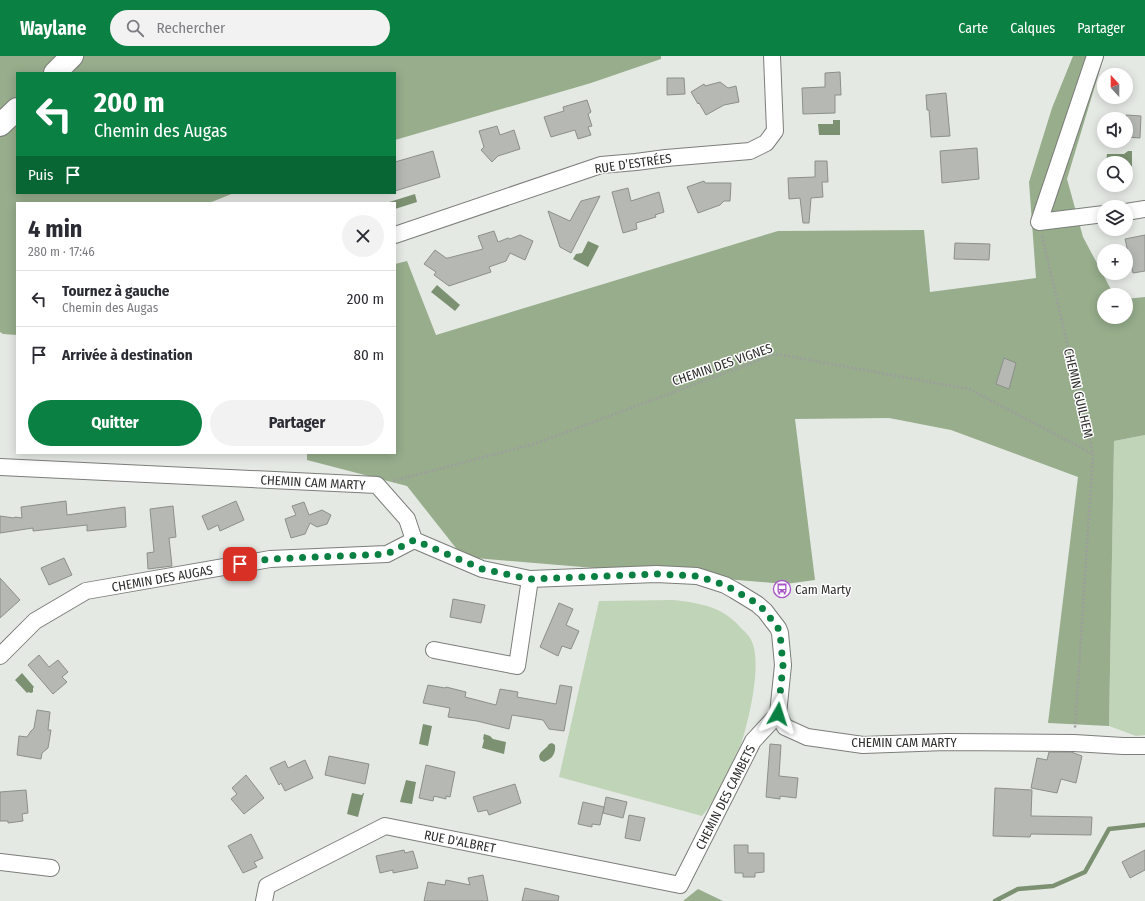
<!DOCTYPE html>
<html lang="fr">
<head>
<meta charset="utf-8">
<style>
	:root { --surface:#fff; --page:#f2f2f3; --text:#2b2b33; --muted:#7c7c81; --line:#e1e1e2; --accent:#0b8043 }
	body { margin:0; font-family:"Fira Sans Condensed",sans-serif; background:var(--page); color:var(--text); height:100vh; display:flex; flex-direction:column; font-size:15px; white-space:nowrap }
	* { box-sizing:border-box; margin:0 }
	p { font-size:13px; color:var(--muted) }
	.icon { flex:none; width:22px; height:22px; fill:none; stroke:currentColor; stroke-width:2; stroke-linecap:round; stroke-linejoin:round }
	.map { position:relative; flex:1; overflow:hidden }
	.details { position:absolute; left:16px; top:146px; width:380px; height:252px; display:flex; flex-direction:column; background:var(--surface); border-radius:0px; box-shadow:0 2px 10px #0003 }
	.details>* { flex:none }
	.hud { position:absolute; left:16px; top:16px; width:380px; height:122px; border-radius:0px; box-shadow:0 2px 10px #0003; background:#0b8043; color:#fff; overflow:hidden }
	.needle { width:26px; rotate:339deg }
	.tools { position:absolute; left:1097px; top:12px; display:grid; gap:8px }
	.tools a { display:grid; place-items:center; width:36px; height:36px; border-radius:50%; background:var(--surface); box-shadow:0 2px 10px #0003; font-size:20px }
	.pin { position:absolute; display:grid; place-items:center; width:34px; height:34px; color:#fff; margin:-17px; border-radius:8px; box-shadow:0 2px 6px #0006 }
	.me { position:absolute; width:44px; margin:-22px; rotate:6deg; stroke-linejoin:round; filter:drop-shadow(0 0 3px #0008) }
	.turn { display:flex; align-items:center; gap:14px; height:84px; padding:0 12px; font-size:18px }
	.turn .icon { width:52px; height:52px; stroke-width:2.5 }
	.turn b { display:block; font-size:28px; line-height:34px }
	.then { display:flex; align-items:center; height:38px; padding:0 12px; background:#0003; gap:8px; font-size:15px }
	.round { display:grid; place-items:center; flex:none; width:42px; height:42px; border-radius:21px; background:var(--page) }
	.summary { display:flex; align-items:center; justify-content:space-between; height:68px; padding:0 12px }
	h1 { font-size:24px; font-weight:700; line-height:30px }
	.cta { display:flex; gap:8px; margin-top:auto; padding:8px 12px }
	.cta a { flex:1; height:46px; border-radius:24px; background:var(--accent); color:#fff; font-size:16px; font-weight:700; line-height:46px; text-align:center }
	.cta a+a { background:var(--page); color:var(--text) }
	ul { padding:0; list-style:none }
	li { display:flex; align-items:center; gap:12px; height:56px; padding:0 12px; border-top:1px solid var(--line) }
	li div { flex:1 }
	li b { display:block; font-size:15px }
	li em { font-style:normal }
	header { display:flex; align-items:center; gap:24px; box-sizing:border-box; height:56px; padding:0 20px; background:var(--accent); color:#fff }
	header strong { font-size:19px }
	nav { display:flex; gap:22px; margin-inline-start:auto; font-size:14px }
	.search { width:280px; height:36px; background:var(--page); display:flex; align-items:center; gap:10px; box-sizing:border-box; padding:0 14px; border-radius:22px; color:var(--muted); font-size:15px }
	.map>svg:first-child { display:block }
	.green { fill:#c0d4b8 }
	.forest { fill:#97ad8c }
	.water { fill:#7b9171 }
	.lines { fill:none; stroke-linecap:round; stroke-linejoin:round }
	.stream { stroke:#7b9171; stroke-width:4.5 }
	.building { fill:#b5b8b3; stroke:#8c908b }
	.street-casing { stroke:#7b7e79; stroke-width:18 }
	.primary-casing { stroke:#7b7e79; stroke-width:24 }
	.path { stroke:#9c9f9b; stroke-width:2.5; stroke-dasharray:2 2; stroke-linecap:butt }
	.street { stroke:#fff; stroke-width:16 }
	.primary { stroke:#fff; stroke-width:22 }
	.route { stroke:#0b8043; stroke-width:7; stroke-dasharray:0 12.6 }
	.labels { text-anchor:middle; stroke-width:3; stroke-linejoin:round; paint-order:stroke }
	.street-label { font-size:13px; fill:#2f302e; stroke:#fff }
	.poi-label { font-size:13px; fill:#2f302e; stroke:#fff; text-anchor:start }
</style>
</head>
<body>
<header>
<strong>Waylane</strong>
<div class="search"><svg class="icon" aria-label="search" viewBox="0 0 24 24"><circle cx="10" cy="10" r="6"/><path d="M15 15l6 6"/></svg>Rechercher</div>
<nav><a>Carte</a><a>Calques</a><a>Partager</a></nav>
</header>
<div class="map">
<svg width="1145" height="845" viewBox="0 0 1145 845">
	<rect width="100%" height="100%" fill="#e5e9e4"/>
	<g class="green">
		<path d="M1145,379v300l-9,1 -27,-10 5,-285z"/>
		<path d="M673,544c27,3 49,6 68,28 4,4 9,8 11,14 10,22 -3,79 -11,102 -3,7 -7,14 -10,22 -8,17 -16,35 -29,50l-143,-39 40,-176z"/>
	</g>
	<g class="forest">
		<path d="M0,0h661v3l-70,24 -196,57v-67h-378v120h217l-25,10h-192v132l-14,-1 -3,-2z"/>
		<path d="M1073,0h31l-37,123 16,58 31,58h-10v22h22v-18l19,-2v138l-31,6 -5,285 -61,-3 30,-246 -127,-47 -62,-12 -94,1 20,161 -30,4 -322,-27 -56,-71 -100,-26v-7h88v-189l12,-3 29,74 342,-104 146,-1 6,62 106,-14 -7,-96 23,-74z"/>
		<path d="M698,833l25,12h-40z"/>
	</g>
	<g class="water">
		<path d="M833,64h7v15h-21l-1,-11h15z"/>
		<path d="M1128,95h4v15h-6v-3h-20l1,-9h17z"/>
		<path d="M415,138l2,8 -22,7v-6h-9z"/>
		<path d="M588,185l11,5 -11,21 -15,-8 3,-5 6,-1z"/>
		<path d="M437,229l23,20 -5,6 -24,-19z"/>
		<path d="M22,617l12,14 -1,1v4l-2,1 -3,-1 -1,1 -12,-13z"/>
		<path d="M423,668l9,2 -4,20 -9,-2z"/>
		<path d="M484,678l6,2 3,3 13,3 -2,12 -22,-6 2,-8 -1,-1z"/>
		<path d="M552,687l3,2c1,9 -3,14 -11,17l-4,-2 -1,-4c2,-6 7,-7 10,-12z"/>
		<path d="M406,724l10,2 -4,22 -12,-2z"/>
		<path d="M352,737l10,2 1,-2h1l-6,24 -11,-3z"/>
	</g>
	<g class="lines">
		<path class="stream" d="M995,845l23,-12 35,-3 32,-14 24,-43 36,-4"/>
	</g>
	<g class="building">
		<path d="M840,16l1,23h-6v18l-32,1 -1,-26 23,-1v-14z"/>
		<path d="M667,22h17l1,16 -18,1z"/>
		<path d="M720,26l8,6 8,-2 3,16 -15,3 -18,10 -7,-12 -1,1 -7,-12 13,-8 1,2z"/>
		<path d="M946,37l4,43 -19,1 -2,-27h-2l-1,-15z"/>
		<path d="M587,44l4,12 -3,2 4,12 -4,1 3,8 -13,4 -3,-9 -24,7 -7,-20 20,-6 -1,-4z"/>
		<path d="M1126,59l15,1 -1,22 -14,-1z"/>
		<path d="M497,70l3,9 14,-5 6,19 -22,7 -6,6 -11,-12 3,-3 -5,-16z"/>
		<path d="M977,92l2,31 -37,4 -2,-32z"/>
		<path d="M433,95l7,26 -45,14v-29z"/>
		<path d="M815,105h12l1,21h-6l1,15 -12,1 -2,25h-6l-3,-25 -11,1 -1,-21 27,-1z"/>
		<path d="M704,125l1,2h26l-1,18h-6l-4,4 -22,8 -11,-26z"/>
		<path d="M628,132l3,13 28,-9 5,20 -9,3 1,2 -20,6 1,6 -14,4 -11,-41z"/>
		<path d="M600,140l-29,57 -11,-6 -12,-36 22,10 11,-20z"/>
		<path d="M494,175l4,11 10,-4 2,1 10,-4 13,6 -8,19 -15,-7 -4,8 -17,6 2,5 -42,14 -15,-11 2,-3 -12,-8 11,-14 11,8h2l35,-9 -5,-13z"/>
		<path d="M1145,179v36l-12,2 -8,-34z"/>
		<path d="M955,187l35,1 -1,16 -35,-1z"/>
		<path d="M1004,302l12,5 -7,26 -13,-5z"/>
		<path d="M66,445l1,14 58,-8 1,20 -39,4v-6l-54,6v-3l-33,5v-17l14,2 1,-1 7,1 -1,-11z"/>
		<path d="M236,445l8,19 -24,11 -2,-6 -10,5 -6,-14z"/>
		<path d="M304,446l5,13 13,-5 9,5 -4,9 -10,3 -7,-4 -5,11 -14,4 -6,-19 11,-4 -4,-9z"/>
		<path d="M173,450l3,31 -7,1 3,28 -24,3 -1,-16 7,-1 -4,-43z"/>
		<path d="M64,502l8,17 -23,10 -8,-17z"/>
		<path d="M0,522l20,22 -20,18z"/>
		<path d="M453,543l32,6 -4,18 -31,-6z"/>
		<path d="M559,547l14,6 -7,16 13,6 -8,18 -9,-3 -4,10 -18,-9z"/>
		<path d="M39,599l10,12 9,-7 10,12 -6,5 5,5 -14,12 -25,-29z"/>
		<path d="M428,629l17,3 1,-1 20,5 -1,5 31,8 4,-16 18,3 -1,5 39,7 4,-19 12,2 -8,44 -15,-2 -6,-9 -31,-5 -3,14 -32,-8 -29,-4 2,-9 -27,-5z"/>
		<path d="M37,654l13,2 -2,18h3l-3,18 -6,5 -1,6 -24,-4 2,-19 8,1 4,-6 3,-3z"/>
		<path d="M770,688l11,1 -2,31 19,2 -2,20 -16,-2v3l-14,-2z"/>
		<path d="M1049,696h22l11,4 -6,27 -15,-4 -4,14 -26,-5 6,-30 10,2z"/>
		<path d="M329,700l40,8 -4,20 -40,-9z"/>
		<path d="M305,704l8,18 -28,13 -4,-8 -2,2 -9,-17 15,-7 3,7z"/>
		<path d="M426,709l29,7 -5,25 -4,-1v3l-12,-3 -1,5 -14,-3z"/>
		<path d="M246,719l18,23 -20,16 -13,-15 6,-5 -5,-6z"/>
		<path d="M515,728l6,19 -32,12 -2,-5 -9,2 -5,-15z"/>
		<path d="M995,732l37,2 -1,26 61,1 -1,18 -60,-1 -1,3 -37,-1z"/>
		<path d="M26,734l2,23 -6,1 1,7 -15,2v-2h-8v-29z"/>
		<path d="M606,741l21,5 -4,16 -20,-5z"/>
		<path d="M583,746l21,5 -4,18 -8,-1v3l-14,-3z"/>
		<path d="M629,759l16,3 -5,23 -15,-3z"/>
		<path d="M251,778l12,24 -9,4 3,5 -14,6 -15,-27z"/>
		<path d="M734,789h14v8h16v19l-9,1v4h-12v-4h-8z"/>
		<path d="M404,794l1,3 8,-2 5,17 -25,5v-3l-13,3 -4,-17z"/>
		<path d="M1145,794v20l-15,8 -8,-16z"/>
		<path d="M483,819l5,26h-64l4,-19 17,3 1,-5 24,5 -2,-7z"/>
		<path d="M525,832l34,8 -1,5h-36z"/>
	</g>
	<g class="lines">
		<g class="street-casing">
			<g id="street">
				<path d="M1095,0l-56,166 65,-8"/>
				<path d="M1126,156l19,-3"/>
				<path d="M395,179l206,-70 35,-3 30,-4 84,-7 16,-8 9,-12 -3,-75"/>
				<path d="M0,411l377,18 30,34 7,21 68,29 48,10 126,-5 41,2 28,9 9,5 23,14 8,7 13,17 2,5 3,32 -5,49 7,13 22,10 56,8 83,-3 128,1 49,3h22"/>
				<path d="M434,594l83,16 13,-87"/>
				<path d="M0,600l35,-35 51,-30 184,-32 117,-5 27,-14"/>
				<path d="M0,806l51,6"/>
				<path d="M264,845l3,-15 118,-60 295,59 73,-144 25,-27"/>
			</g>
		</g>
		<g class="primary-casing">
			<g id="primary">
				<path d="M55,17l17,-17"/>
				<path d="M0,69l17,-16"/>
			</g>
		</g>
		<g class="path">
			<path d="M1042,180l51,218 -18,274"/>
			<path d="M393,425l144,-38 239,-89 193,35 124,65"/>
		</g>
		<use href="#street" class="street"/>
		<use href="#primary" class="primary"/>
	</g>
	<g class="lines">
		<path class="route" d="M240,508l30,-5 117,-5 27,-14 68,29 48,10 126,-5 41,2 28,9 9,5 24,14 7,7 13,17 2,5 3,32 -5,49"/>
	</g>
	<defs>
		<g id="bus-ring" transform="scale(0.9)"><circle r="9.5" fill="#fff" stroke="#a856c6" stroke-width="1.5"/><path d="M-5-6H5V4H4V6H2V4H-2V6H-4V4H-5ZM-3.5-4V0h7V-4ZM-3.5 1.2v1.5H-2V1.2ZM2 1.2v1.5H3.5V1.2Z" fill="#a856c6"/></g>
	</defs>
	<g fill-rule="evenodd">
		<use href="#bus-ring" x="782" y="533"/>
	</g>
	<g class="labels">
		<g class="street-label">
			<text transform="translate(633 107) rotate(-8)" y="5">RUE D’ESTRÉES</text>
			<text transform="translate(722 308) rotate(-19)" y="5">CHEMIN DES VIGNES</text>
			<text transform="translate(1079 337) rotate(77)" y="5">CHEMIN GUILHEM</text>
			<text transform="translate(313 426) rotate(3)" y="5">CHEMIN CAM MARTY</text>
			<text transform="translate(162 522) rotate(-10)" y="5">CHEMIN DES AUGAS</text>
			<text x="904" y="691">CHEMIN CAM MARTY</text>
			<text transform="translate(725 741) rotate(-63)" y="5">CHEMIN DES CAMBETS</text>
			<text transform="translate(460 785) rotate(11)" y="5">RUE D'ALBRET</text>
		</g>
		<g class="poi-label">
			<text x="795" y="538">Cam Marty</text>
		</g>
	</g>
</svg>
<div class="tools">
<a><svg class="needle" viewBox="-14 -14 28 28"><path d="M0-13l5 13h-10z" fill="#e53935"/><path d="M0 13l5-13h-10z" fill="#7c7c81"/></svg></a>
<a><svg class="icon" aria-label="sound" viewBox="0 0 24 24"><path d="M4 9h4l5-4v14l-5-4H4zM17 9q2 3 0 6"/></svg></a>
<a><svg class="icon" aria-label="search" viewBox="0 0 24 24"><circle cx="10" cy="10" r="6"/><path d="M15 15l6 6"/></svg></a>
<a><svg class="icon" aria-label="layers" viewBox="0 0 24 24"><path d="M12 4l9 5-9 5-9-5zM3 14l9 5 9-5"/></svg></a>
<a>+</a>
<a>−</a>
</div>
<div class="pin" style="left:240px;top:508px;background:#d93025"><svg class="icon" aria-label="arrive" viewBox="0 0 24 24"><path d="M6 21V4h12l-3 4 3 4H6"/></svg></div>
<svg class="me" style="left:778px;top:658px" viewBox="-20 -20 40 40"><path d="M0-17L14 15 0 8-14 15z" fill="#0b8043" stroke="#fff" stroke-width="4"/></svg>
<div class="hud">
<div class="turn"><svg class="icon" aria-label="left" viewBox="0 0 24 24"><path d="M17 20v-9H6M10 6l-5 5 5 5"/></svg><div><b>200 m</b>Chemin des Augas</div></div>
<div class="then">Puis<svg class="icon" aria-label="arrive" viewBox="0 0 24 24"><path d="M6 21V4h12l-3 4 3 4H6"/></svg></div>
</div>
<section class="details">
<div class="summary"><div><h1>4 min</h1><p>280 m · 17:46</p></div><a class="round"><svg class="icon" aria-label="close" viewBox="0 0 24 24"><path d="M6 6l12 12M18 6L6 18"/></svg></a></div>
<ul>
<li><svg class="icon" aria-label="left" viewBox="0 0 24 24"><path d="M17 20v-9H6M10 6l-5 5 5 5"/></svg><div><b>Tournez à gauche</b><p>Chemin des Augas</p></div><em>200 m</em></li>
<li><svg class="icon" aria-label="arrive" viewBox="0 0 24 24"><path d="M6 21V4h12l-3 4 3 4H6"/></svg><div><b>Arrivée à destination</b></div><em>80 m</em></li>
</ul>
<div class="cta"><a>Quitter</a><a>Partager</a></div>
</section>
</div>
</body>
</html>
